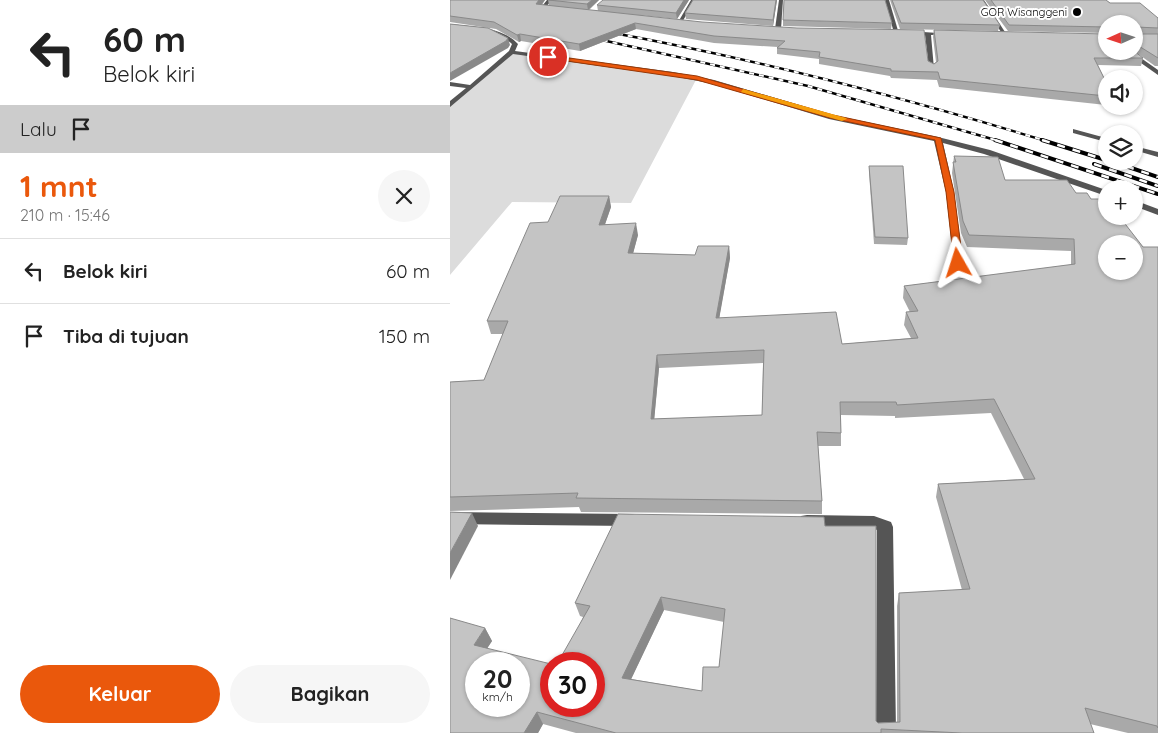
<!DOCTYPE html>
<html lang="id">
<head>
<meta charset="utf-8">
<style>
	:root { --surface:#fff; --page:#f6f6f6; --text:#222; --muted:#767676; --line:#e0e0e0; --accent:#ea580c }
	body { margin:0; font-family:Quicksand,sans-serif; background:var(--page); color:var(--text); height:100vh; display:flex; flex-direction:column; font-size:19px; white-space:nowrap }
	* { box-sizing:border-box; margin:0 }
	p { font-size:16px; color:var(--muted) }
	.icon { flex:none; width:28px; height:28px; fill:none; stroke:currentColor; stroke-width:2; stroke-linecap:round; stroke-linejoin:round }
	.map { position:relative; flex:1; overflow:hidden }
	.panel { display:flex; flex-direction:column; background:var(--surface); width:450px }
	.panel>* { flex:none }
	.top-card { background:#fff; color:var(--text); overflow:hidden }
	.needle { width:32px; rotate:267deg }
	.buttons { position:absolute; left:648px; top:15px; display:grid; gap:10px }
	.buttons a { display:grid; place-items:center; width:45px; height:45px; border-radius:50%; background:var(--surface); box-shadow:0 1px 4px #0004; font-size:25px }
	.speed { position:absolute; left:15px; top:652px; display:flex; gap:10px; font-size:25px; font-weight:700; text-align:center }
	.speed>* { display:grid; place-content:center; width:65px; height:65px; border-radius:50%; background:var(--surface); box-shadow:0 1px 4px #0004; line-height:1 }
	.speed small { font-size:12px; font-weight:400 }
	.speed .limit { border:8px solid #d22; background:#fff; color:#111 }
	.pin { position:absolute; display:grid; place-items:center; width:42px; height:42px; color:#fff; margin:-21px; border:2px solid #fff; border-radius:50%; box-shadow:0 1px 5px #0007 }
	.me { position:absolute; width:55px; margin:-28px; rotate:354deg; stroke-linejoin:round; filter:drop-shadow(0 0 4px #0008) }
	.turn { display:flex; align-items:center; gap:18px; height:105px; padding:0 20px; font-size:22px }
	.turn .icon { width:65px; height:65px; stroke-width:2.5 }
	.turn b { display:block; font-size:35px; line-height:42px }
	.then { display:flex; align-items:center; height:48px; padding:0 20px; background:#0003; gap:10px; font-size:19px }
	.round { display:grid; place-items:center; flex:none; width:52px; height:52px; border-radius:26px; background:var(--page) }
	.head { display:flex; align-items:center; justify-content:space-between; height:85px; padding:0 20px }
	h1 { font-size:30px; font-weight:700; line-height:38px; color:var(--accent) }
	.primary-button { display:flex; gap:10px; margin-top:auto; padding:10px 20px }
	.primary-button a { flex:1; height:58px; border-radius:30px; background:var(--accent); color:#fff; font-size:20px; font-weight:700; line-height:58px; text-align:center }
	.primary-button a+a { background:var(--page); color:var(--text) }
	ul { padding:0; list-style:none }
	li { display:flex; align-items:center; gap:15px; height:65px; padding:0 20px; border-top:1px solid var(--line) }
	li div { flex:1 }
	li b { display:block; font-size:19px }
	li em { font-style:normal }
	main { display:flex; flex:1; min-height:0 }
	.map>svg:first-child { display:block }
	.green { fill:#dcdcdc }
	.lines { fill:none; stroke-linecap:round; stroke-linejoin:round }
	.minor { fill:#555; fill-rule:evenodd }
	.rail-far1-casing { stroke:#000; stroke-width:2.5 }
	.rail-casing { stroke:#000; stroke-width:4 }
	.rail-far1 { stroke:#fff; stroke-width:2; stroke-dasharray:5; stroke-linecap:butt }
	.rail { stroke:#fff; stroke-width:2.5; stroke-dasharray:8; stroke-linecap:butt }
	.wall { fill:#a9a9a9; fill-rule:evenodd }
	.shaded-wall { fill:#898989 }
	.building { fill:#c4c4c4; stroke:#898989; fill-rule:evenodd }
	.route { fill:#ea580c; stroke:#983908 }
	.slow { fill:#f59e0b }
	.poi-dot { fill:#000; stroke:#fff; stroke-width:2 }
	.labels { text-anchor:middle; stroke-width:4; stroke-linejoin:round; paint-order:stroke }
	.far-poi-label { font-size:11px; fill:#000; stroke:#fff; text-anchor:end }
</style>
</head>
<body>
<main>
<section class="panel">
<div class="top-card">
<div class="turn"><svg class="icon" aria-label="left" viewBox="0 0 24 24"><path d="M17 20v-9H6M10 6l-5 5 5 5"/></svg><div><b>60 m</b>Belok kiri</div></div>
<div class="then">Lalu<svg class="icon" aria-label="arrive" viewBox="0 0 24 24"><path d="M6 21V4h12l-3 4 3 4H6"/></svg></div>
</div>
<div class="head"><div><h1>1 mnt</h1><p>210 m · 15:46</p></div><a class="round"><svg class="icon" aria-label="close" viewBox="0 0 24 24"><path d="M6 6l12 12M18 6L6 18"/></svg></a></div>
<ul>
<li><svg class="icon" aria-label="left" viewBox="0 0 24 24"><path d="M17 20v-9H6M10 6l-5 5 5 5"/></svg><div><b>Belok kiri</b></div><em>60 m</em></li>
<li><svg class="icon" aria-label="arrive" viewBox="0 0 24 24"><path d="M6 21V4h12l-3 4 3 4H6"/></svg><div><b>Tiba di tujuan</b></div><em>150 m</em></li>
</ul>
<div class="primary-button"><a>Keluar</a><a>Bagikan</a></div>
</section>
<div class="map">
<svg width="708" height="733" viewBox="0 0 708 733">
	<rect width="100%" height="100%" fill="#fff"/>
	<path class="green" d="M62,52l185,26 -66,125 -119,-1 -62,73v-170z"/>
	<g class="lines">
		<g class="minor">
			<path d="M97,0h5l-7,8 9,1v2l-15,-1z"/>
			<path d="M241,0h4l-14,24h-4z"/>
			<path d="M329,0h4l-2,29 -3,2 -3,-2z"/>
			<path d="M435,0h4l10,34 -5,-1z"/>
			<path d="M530,0h4l23,35h-4z"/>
			<path d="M0,24c23,3 51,2 68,20l-3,7 158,21 41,8 119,35 105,22 52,13 116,40v6l-122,-42 -41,-11 11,49 9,71 -5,3 -4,-1 -8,-73 -12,-51 -105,-22 -116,-35 -40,-8 -160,-22 -63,53v-6l16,-13 -16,-2v-4l20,3 39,-34 3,-7c-17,-15 -41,-14 -62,-16z"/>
			<path d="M459,31l43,3 -21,1 3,34 -5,-1 -4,-33 -18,-1z"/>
			<path d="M674,51h7l27,19v5z"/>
			<path d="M623,129l33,9v4l-33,-9z"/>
			<path d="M684,146l24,6v5l-24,-7z"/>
			<path d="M684,200l24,9v6l-24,-9z"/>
			<path d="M0,512l182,2 6,2 2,4 -2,4 -6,2 -182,-2z"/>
			<path d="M357,515l67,1 17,6 2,5 3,206h-20l1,-203 -5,-2 -65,-1 -6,-1 -2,-5 2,-5z"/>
		</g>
		<g class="rail-far1-casing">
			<g id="rail-far1">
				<path d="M158,32c148,27 294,65 438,109"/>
				<path d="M143,38l215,48 191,55"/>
			</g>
		</g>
		<g class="rail-casing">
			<g id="rail">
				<path d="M545,140l163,54"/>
				<path d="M592,140l64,20"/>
				<path d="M661,161l47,16"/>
				<path d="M644,164l64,22"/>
			</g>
		</g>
		<use href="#rail-far1" class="rail-far1"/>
		<use href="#rail" class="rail"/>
	</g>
	<g class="wall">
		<path d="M0,0h95l-3,5h7l-1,-5h51l-10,10 9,1 -1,-6 92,-5 -12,19 -38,-4 289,46 6,3 2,-2 -3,-25 1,-7 209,28 -2,8 -43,-1 8,17v23l-167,-18 -2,-7 -46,-2 -1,-2 -71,-12v-5l-42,-5v-6l1,-1 -64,-4 -78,-14 -56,22 -59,-10 -2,1 -23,-13 -46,-7z"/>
		<path d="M243,0h84l-4,26 -87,-7 -1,-6z"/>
		<path d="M440,0h93l17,25 -2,6 -98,-2z"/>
		<path d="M535,0h121l4,3 48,15v48h-3l-21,-15v-27h-28v9l-98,-2z"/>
		<path d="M333,20l109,3 -1,6 -108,-3z"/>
		<path d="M504,156l51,24 71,13 15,6 52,48h15v486h-30l-38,-9 4,9h-518l-33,-9 -5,9h-88l35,-105 7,13 -5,7 64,58 32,-89 -3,-1 -5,-13 250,-77 51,195 2,2 19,-1v-116l2,-13 63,-3 -26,-93 2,-13 86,-5 -33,-66 -96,5v-2l-54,-1v31h-23l4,55v13l-241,-2 -2,-5 -129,4v-129l34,-2 19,-46h-12l-4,-13 61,-99 61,-26 2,11 -6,17 33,11 -5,18 62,2 34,-9 1,12 -11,60 123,26 69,-6 -7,-13 2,-13h4l-7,-14 1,-12 167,-21v-14l-104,-4 -6,-14 -9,-60zM313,363l-1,52 -108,4 5,-51zM214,610l60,12 -5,45 -17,24 -71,-12z"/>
		<path d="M419,166l39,72 -1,7 -33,-1 -5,-72z"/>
	</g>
	<g class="shaded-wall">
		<path d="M89,0h6l-8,10 -1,-6z"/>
		<path d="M142,0h7l-11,10 -1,-6z"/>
		<path d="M234,0h5l-12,19 -1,-6z"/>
		<path d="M326,0h1l-4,26v-6z"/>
		<path d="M185,23l1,6 -56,22 -1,-7z"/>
		<path d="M70,34l1,7 -2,1 -2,-7z"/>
		<path d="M58,38l2,7 -2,3 -58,33v-8z"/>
		<path d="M159,196l2,11 -10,29 -2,-11z"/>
		<path d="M186,223l2,12 -8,30 -2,-12z"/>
		<path d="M279,246l1,12 -13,73 -1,-13z"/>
		<path d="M207,355l2,13 -6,65 -2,-14z"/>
		<path d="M22,513l6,13 -28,54v-27z"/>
		<path d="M211,597l3,13 -38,80 -4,-12z"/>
		<path d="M35,628l7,13 -11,17 -7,-13z"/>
		<path d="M87,712l6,12 -5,9h-14z"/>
	</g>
	<g class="building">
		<path d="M0,0h89l-3,4 166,18 95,6 127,2 4,31 6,3 4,-3 -4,-31 172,4v17h28l9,7h-49l12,24v14l-166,-17 -2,-7 -47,-1v-2l-72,-12 1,-5 -43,-4 8,-7 -71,-5 -79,-13 -56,21 -59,-10 -3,1 -23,-13 -44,-6z"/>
		<path d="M98,0h44l-5,4z"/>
		<path d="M153,0h81l-8,13 -79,-8z"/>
		<path d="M243,0h83l-3,20 -88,-7z"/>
		<path d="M334,0h101l7,23 -109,-3z"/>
		<path d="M442,0h91l17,25 -99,-2z"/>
		<path d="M541,0h115l4,3h30l18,15v10l-22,-1 -1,7h23v24l-24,-15v-19h-28v3l-97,-2z"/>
		<path d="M0,24l38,4 20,10 -2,3 -56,32z"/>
		<path d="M504,156l44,1 7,23h62l9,13h11l4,6h15v17h13l24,31h15v481l-1,-2 -72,-18 9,25h-132l-81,-4v4h-265l-79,-21 -13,21h-74v-115l35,10 -11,17 77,19v42h43v-42h-37l33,-58 -15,-3 43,-89 206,3 1,9h51v195l2,2 22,-1 -1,-129 71,-4 -32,-105 97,-5 -41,-80 -97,6 -1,-3h-56l1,31 -24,-1 5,69 -246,-3 2,-5 -128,4v-115l34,-2 24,-59h-21l43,-98 18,-1 12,-26h49l-10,29 37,-2 -8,30 67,2 3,-9h31l-13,72 120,-6 6,32 76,-6 -12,-26 12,-1 -14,-25 171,-22 -1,-25 -105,-4 -6,-14 -10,-59h3zM656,244h28v27h-28zM314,350l-2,65 -111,4 6,-64zM211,597l64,12 -6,58h-16l-1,24 -80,-13zM26,664h43v42h-43z"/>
		<path d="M419,166h34l5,72 -33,-1z"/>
		<path d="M0,512l22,1 -22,40z"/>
	</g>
	<path class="route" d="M98,55l149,21 136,39 108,23 13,54 9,71 -5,3 -4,-3 -8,-71 -11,-52 -105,-22 -133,-38 -151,-22z"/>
	<path class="slow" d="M293,89l103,29 1,1 -5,2 -101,-29z"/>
	<circle class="poi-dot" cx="627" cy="12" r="5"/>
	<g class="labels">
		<g class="far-poi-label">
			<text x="617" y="16">GOR Wisanggeni</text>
		</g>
	</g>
</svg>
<div class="buttons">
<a><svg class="needle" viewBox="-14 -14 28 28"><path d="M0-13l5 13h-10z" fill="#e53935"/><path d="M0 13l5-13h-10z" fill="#767676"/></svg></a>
<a><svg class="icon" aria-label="sound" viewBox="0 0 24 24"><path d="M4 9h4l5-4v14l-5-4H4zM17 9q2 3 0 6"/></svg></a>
<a><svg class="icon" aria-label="layers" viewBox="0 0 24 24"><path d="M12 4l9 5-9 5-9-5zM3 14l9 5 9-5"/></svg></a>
<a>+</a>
<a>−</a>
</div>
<div class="speed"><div>20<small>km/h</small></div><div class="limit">30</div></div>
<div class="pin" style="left:98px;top:57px;background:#d93025"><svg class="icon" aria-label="arrive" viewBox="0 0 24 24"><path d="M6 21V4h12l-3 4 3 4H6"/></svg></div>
<svg class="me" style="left:508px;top:263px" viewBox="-20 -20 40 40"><path d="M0-17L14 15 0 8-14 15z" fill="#ea580c" stroke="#fff" stroke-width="4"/></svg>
</div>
</main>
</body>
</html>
